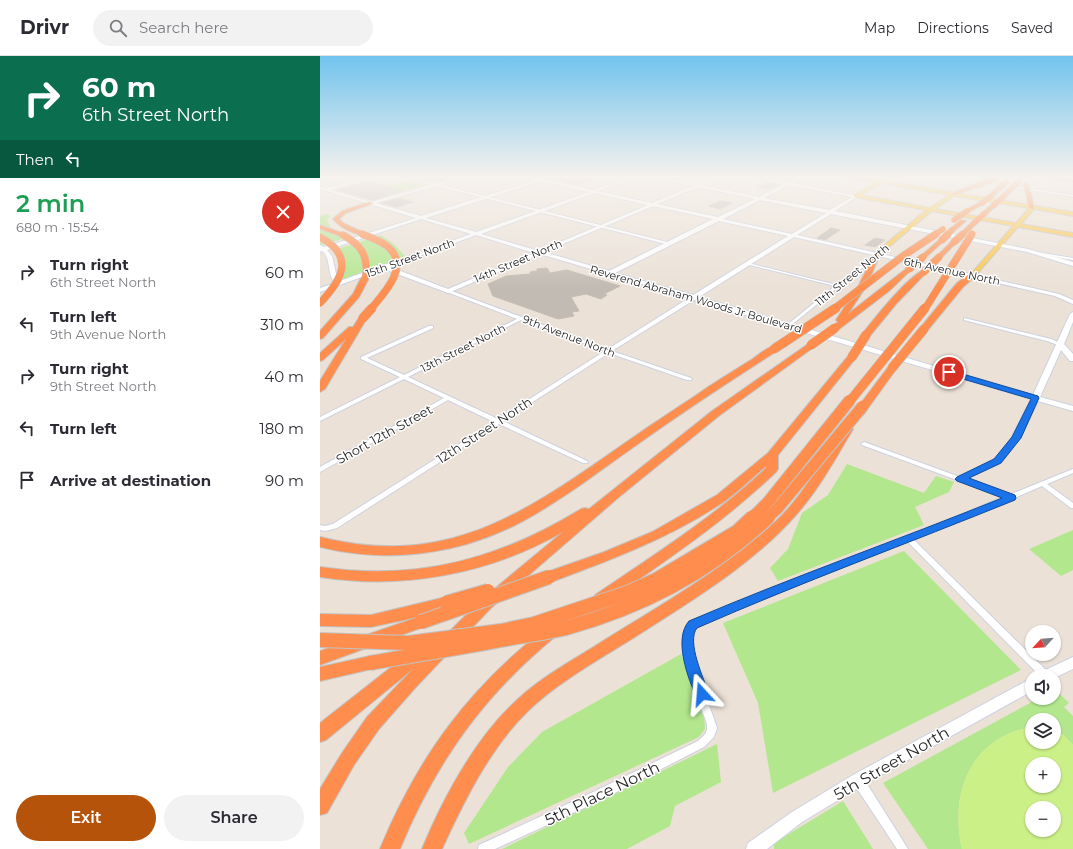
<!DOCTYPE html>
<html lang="en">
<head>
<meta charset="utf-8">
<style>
	:root { --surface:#fff; --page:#f2f2f3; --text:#2b2b33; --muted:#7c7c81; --line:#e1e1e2; --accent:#b45309 }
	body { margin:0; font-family:Montserrat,sans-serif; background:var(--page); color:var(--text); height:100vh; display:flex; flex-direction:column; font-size:15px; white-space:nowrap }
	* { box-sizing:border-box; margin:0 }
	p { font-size:13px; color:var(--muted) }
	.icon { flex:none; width:22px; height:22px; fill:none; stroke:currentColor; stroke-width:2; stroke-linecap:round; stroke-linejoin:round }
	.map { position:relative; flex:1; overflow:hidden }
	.drawer { display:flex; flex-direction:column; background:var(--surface); width:320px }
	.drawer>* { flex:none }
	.hud { background:#0b6e4f; color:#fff; overflow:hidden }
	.needle { width:26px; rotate:244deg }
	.controls { position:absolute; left:705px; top:569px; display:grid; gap:8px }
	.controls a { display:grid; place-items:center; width:36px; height:36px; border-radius:50%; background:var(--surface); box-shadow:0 1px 3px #0004; font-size:20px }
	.pin { position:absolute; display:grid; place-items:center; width:34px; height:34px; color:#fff; margin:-17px; border:2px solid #fff; border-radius:50%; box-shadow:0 1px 4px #0007 }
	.me { position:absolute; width:44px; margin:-22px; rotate:341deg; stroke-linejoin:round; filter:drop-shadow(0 0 3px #0008) }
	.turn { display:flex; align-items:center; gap:14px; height:84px; padding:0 16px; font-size:18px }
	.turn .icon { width:52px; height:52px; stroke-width:2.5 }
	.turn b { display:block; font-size:28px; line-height:34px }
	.then { display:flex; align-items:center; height:38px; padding:0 16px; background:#0003; gap:8px; font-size:15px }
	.round { display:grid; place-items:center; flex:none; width:42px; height:42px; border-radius:21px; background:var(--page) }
	.summary { display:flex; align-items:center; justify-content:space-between; height:68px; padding:0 16px }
	h1 { font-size:24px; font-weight:600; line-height:30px; color:#1e9e55 }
	.primary-button { display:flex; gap:8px; margin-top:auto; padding:8px 16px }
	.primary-button a { flex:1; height:46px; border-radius:24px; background:var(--accent); color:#fff; font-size:16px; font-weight:600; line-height:46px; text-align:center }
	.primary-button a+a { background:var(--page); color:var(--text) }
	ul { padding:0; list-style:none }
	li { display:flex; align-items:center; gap:12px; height:52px; padding:0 16px }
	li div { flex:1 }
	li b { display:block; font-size:15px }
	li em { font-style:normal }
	header { display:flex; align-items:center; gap:24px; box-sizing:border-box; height:56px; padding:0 20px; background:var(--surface); border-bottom:1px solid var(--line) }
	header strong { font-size:19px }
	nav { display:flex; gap:22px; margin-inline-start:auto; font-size:14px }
	.search { width:280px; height:36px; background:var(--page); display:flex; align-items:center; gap:10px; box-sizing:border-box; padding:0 14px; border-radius:22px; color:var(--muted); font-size:15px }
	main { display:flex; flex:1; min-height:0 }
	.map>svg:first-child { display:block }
	.green { fill:#b3e78e }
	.pitch { fill:#ccf088; fill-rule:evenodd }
	.building { fill:#c2bbb4; stroke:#c6bdb1 }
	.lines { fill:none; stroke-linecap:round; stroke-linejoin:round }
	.street-casing { stroke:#ccd2e2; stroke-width:2 }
	.secondary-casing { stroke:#ccd2e2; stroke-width:2 }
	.primary-casing { stroke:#c3c3c3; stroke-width:2 }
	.highway-casing { stroke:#c3c3c3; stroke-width:2 }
	.street { fill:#fff; fill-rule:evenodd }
	.secondary { fill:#fff; fill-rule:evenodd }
	.primary { fill:#fbc64c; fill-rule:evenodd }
	.highway { fill:#ff8e4e; fill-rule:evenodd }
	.highway-bridge-far4-casing { stroke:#c3c3c3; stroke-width:6; stroke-linecap:butt }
	.highway-bridge-far3-casing { stroke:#c3c3c3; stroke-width:8; stroke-linecap:butt }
	.highway-bridge-far2-casing { stroke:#c3c3c3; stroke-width:10; stroke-linecap:butt }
	.highway-bridge-far1-casing { stroke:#c3c3c3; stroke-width:13; stroke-linecap:butt }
	.highway-bridge-casing { stroke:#c3c3c3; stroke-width:16; stroke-linecap:butt }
	.highway-bridge-far4 { stroke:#ff8e4e; stroke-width:5.5 }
	.highway-bridge-far3 { stroke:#ff8e4e; stroke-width:7 }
	.highway-bridge-far2 { stroke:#ff8e4e; stroke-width:9 }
	.highway-bridge-far1 { stroke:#ff8e4e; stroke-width:11 }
	.highway-bridge { stroke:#ff8e4e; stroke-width:14 }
	.route { fill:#1a73e8; stroke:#114b97 }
	.labels { text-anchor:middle; stroke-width:3; stroke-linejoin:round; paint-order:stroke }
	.far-street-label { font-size:11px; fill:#272727; stroke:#fff }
	.street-label { font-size:13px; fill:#272727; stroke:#fff }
	.near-street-label { font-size:16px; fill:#272727; stroke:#fff }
</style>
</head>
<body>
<header>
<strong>Drivr</strong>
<div class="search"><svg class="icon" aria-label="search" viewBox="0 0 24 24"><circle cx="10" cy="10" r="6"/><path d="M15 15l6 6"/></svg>Search here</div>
<nav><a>Map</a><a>Directions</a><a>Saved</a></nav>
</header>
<main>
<section class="drawer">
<div class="hud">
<div class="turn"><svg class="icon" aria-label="right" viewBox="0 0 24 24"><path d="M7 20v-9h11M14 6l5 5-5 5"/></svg><div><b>60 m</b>6th Street North</div></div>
<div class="then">Then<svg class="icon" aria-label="left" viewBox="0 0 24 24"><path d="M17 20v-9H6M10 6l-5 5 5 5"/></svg></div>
</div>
<div class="summary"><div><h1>2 min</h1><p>680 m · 15:54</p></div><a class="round" style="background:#d93025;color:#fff"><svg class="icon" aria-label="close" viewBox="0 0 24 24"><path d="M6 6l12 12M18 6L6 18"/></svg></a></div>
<ul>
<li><svg class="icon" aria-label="right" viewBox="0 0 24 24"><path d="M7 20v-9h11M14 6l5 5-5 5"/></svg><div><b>Turn right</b><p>6th Street North</p></div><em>60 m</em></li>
<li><svg class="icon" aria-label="left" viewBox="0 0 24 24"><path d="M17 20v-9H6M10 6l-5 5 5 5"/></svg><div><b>Turn left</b><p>9th Avenue North</p></div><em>310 m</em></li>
<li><svg class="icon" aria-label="right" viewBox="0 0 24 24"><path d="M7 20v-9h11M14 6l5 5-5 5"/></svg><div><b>Turn right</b><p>9th Street North</p></div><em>40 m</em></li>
<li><svg class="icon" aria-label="left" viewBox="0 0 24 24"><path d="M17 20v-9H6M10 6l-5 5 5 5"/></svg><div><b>Turn left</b></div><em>180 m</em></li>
<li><svg class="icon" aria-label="arrive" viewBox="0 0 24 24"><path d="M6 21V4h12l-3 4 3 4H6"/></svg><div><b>Arrive at destination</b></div><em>90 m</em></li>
</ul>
<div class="primary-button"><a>Exit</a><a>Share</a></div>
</section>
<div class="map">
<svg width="753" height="793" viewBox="0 0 753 793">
	<rect width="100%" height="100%" fill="#ebe1d7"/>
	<g class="green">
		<path d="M87,125l18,4 -21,6 -17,-5z"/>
		<path d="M6,158l5,2 -4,4 4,9 20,7 -28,9h-3v-29z"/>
		<path d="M61,179l14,10 10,11 -1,2 -60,21 -5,-3 -1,-14 -4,-12z"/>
		<path d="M527,408l77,29 12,-17 18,6 -5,10 -34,15 9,18 -146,56 -8,-13 18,-19 14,-36 26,-18z"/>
		<path d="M753,474v40l-12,6 -32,-27z"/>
		<path d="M584,495l117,119 -248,123 -15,-90 -35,-80z"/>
		<path d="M361,598l23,63 1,12 -6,8 -230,107 -5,-11 44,-66 34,-35z"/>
		<path d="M739,637l10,10 -5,4 9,9v29l-19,-19v-6h-22v7c-61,10 -83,66 -70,122h-34l-45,-66 156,-85h15v-3z"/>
		<path d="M397,688l4,38 -46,24 -5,20 -43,23h-125z"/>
		<path d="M523,745l30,48h-99v-6z"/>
	</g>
	<path class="pitch" d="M734,670l19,19v104h-111c-13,-56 9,-112 70,-122v15h22zM712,708h22v22h-22zM712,752h22v22h-22z"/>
	<g class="building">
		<path d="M101,120h30v1l-15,5 -15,-4z"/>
		<path d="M244,120h11l17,4 -14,5 -25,-6z"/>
		<path d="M48,126l17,4 18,5 -30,9 -35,-10z"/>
		<path d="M447,126l13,3 -10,4 -13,-2z"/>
		<path d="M78,142l15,4 -16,5 -15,-4z"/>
		<path d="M400,145l12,2 -12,6 -11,-3z"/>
		<path d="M511,172l9,2 -15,10 -8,-2z"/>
		<path d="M555,182l10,2 -10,7 -10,-2z"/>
		<path d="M227,212l3,5 17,-3 53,16 -16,8 3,1 -6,4 -15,-5 -15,3 8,14 -7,1 2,4 -16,3 -65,-23 -5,-12 18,-8 24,-2v-2l7,-1v-2z"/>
	</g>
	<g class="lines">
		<g class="street-casing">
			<g id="street">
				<path d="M654,120h2c-7,5 -15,12 -23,10l7,-2z"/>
				<path d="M165,140l186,47 1,1 -2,1 -186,-47z"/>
				<path d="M716,196l37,6v2l-36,-6 -2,-1z"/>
				<path d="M556,197l3,1 -90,73h-2v-2l48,-39 -89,-22 2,-1 89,22z"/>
				<path d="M127,234h2l159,59 24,-15h4v2l-24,15 79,27 1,1 -1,1h-4l-78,-27 -106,68 84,40 1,1 -1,1h-4l-84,-39 -162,104 -12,3 -5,-1v-5l5,1 8,-2 161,-102 -46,-22 -128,72v-5l124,-69 -40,-19 -84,42v-4l80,-40 -39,-18v-2l68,-31h4v2l-66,30 37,17 113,-56 -70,-27zM201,264l84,31 -107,68 -90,-42z"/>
				<path d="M644,262l87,21 11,5v1h-4l-11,-4 -83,-21z"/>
				<path d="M544,386l145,53 64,-26v4l-26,11 26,19v5h-2l-29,-22 -28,12 -1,2h-3l-96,40 135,133 1,3h-10l-132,-134 -146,56 -66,28c-11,26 13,75 21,102l-3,9 -10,10 -107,55 -102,47h-17l1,-4 110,-51 109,-53c3,-3 9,-7 9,-12 1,-6 -4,-15 -6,-21 -6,-19 -21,-55 -16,-75 1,-4 3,-8 5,-11l66,-28 151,-57 96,-40 -141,-52 -1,-1 1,-1z"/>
				<path d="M538,719l4,1 46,73h-11l-43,-65 -1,-4 1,-4z"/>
			</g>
		</g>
		<g class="secondary-casing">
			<g id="secondary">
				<path d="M56,120h6l-51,14 40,12 60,-17 -32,-9c12,0 27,9 38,7 11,-1 21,-7 32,-7l-28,9 44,11 51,-16 -13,-4h6l64,14 40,-14h5l-40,15 54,12 41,-17 -47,-10h7l44,8 20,-8h5l-20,9 57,12 25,-13 -39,-8 43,6 13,-6h5l-13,7 65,13 -23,15 193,38 45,13v4l-46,-14 -196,-38 -34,21 262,59 14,6v4l-18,-8 -22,-5 -239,-54 -95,60 334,98 37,-81 3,-2v10l-9,22 9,10v7h-3l-9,-11 -21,47 33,9v5l-35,-10 -18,37 -19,25 -41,19 -3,-1 -2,-2 2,-2 38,-18 17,-22 19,-38 -337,-99 -58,36h-4v-2l57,-36 -149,-44 -92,39 -64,-24 -64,23v-4l15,-5c-9,-10 -3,-24 -13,-32l-2,1v-7l4,2 92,-29 -96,-29v-2l6,1zM221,125l48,11 -113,40 -50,-14zM469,129l63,12 -22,13 -66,-12zM116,130l45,11 -60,19 -45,-13zM378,131l57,12 -37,18 -61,-13zM274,137l54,12 -109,46 -58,-17zM440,144l66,13 -34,21 -69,-15zM333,150l60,13 -104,52 -65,-19zM101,163l50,15 -131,47 -3,-3 -5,-22 -5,-6zM399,165l69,15 -95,59 -78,-22zM156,179l58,18 -86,36 -58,-22z"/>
				<path d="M620,120h8l125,19v2z"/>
				<path d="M753,601v12l-19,9v-2h-14l1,-4z"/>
				<path d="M712,622v13l-169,94 -61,37 -35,27h-21l2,-6 44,-31 61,-37z"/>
			</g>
		</g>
		<g class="primary-casing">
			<g id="primary">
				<path d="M522,120c12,-1 23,4 35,4 5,0 9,-4 15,-4l-8,5 189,31v4l-39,-7 -13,15 52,9v4l-55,-10 -43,49h-4v-2l42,-48 -81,-15 -53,44h-4v-2l51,-43 -72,-13v-2l21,-12zM561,127l68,12 -19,13 -69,-13zM634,140l75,12 -13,15 -81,-14z"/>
				<path d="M718,120h9l26,4v2z"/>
			</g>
		</g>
		<g class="highway-casing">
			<g id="highway">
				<path d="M681,120h6l-14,6 -3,-2z"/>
				<path d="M701,120h5l-8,9h-4v-2z"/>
				<path d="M658,127l3,2 -1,1 -25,9 -5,-1z"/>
				<path d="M677,131l5,1 -9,9h-4v-2z"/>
				<path d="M688,133l5,1 -9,9h-4v-2z"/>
				<path d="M706,136l5,1 3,16 -5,-1z"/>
				<path d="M49,146l5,1 -28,10 -7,6 4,4 19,9v2c-9,1 -23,-8 -29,-15l9,-8z"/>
				<path d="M660,146l5,1 -16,9 -5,-1z"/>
				<path d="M672,148l5,1 -11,10h-4v-2z"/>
				<path d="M641,164l5,1 -12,10h-4v-2z"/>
				<path d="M652,166l5,1 -11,11h-4v-2z"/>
				<path d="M0,169l25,9 1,1 -3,2 -23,-8z"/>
				<path d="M620,183l5,1 -20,18h-4v-2z"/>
				<path d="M632,185l5,1 -16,16h-4v-2z"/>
				<path d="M557,196l3,2 -13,31 -19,29 59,-46 5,1 -23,22 -51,39h-6l-1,-2 7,-6 -2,-2 23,-35 15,-31z"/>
				<path d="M604,214l2,1v2l-30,31 -27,33h-6l-1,-2 1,-2c11,-14 46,-58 61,-63z"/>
				<path d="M650,217h3l4,2 -14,12 -36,44h-6l-1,-2 1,-2 36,-44z"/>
				<path d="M43,218h6l1,2 -11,21 -36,41 -3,1v-8l33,-37z"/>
				<path d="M40,260h6l1,2 -42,71 -5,3v-11l26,-42 -23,21 -3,1v-8l29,-26h4z"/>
				<path d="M491,286l3,1 1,2 -1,2 -94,68 -101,82 -128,111 -75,79 -37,42 -25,36 -27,48 -7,2v-26l22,-36 25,-36 46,-48 -87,71 -6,2v-19l93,-73 5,-2 5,2 2,6 56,-56 82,-68c-74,42 -159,58 -243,45v-10c98,14 177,-7 261,-58l4,-1 4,1 123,-98z"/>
				<path d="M454,290l3,1 1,2 -1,2c-50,32 -100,65 -149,100 -34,24 -68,50 -105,70 -63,34 -134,43 -203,26v-10c116,29 190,-14 282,-78 31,-22 62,-43 93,-63 18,-13 37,-24 56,-36 7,-5 15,-12 23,-14z"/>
				<path d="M532,298l3,1 1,2 -1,2 -77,96v14l-2,3c-52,50 -112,90 -171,131l-5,2 -5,-2 -2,-4 2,-4c59,-40 119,-78 171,-127v-2c-13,11 -27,25 -41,35 -53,36 -112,58 -171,80l-5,1 -5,-1 -2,-4 2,-4 60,-21 48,-20 65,-37 51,-42 81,-98z"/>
				<path d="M572,309l5,3 -34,47h-8l-1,-2 1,-2 34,-45z"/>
				<path d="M528,370l5,3c-17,29 -34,60 -57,86 -44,50 -105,86 -161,122 -35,22 -77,45 -107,74 -38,37 -64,90 -86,138h-20c21,-51 54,-112 95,-149 23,-22 51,-37 78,-54 62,-39 127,-75 181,-125 29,-27 46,-62 68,-94z"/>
				<path d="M126,541l5,2 2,4 -2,4 -42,12 -38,8 -51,-1v-12l51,1z"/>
				<path d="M101,560l5,2 2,4 -2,4 -106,39v-14z"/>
				<path d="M231,570l5,2 2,4 -2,4c-73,60 -120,126 -156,213h-20c38,-92 88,-160 166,-221z"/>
				<path d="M50,600l6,2 2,5 -2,5 -56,13v-14z"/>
			</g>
		</g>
		<use href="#street" class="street"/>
		<use href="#secondary" class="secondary"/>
		<use href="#primary" class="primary"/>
		<use href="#highway" class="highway"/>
		<g class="highway-bridge-far4-casing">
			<g id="highway-bridge-far4">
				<path d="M658,129l15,-5"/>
				<path d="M706,129l2,8"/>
				<path d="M679,132l7,-6"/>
				<path d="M690,134l6,-6"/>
				<path d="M662,147l9,-7"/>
				<path d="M674,149l8,-7"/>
				<path d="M634,164l13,-9"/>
				<path d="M654,167l10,-9"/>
				<path d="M40,177l4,2"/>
				<path d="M614,179l9,-6"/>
				<path d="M627,179l5,-5"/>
				<path d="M642,179l2,-2"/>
			</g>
		</g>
		<g class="highway-bridge-far3-casing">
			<g id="highway-bridge-far3">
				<path d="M42,178c10,4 23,8 30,17 15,19 -9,43 -21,58"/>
				<path d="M23,179c18,10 25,20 23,41"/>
				<path d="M0,181c35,19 23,42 0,66"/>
				<path d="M622,184l6,-6"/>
				<path d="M634,186l9,-8"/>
				<path d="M589,213l14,-12"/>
				<path d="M604,216l15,-15"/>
				<path d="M514,253l69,-53 33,-22"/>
				<path d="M605,253l47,-75"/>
			</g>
		</g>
		<g class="highway-bridge-far2-casing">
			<g id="highway-bridge-far2">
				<path d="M43,262l9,-10"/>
				<path d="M491,289l24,-17"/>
				<path d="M454,293l62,-41"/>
				<path d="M532,301l14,-22"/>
				<path d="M572,312l32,-39"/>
				<path d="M530,345l75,-93"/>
			</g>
		</g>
		<g class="highway-bridge-far1-casing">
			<g id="highway-bridge-far1">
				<path d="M432,462l16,-16 82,-102"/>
				<path d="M447,462l10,-9 86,-103"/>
			</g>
		</g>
		<g class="highway-bridge-casing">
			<g id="highway-bridge">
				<path d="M126,547l42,-12"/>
				<path d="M101,566l128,-45"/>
				<path d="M0,584l88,3 93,-12 33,-7 93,-31 29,-13 81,-48 16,-15"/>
				<path d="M50,607c46,-8 91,-15 137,-24 20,-4 40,-6 59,-11 76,-21 145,-57 202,-111"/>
			</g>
		</g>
		<use href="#highway-bridge-far4" class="highway-bridge-far4"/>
		<use href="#highway-bridge-far3" class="highway-bridge-far3"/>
		<use href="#highway-bridge-far2" class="highway-bridge-far2"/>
		<use href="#highway-bridge-far1" class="highway-bridge-far1"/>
		<use href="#highway-bridge" class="highway-bridge"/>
	</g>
	<linearGradient id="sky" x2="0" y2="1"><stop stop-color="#71c3ee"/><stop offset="0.52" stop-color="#f6f2ed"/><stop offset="1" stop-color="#f6f2ed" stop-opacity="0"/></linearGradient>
	<rect width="753" height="231" fill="url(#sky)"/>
	<path class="route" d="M629,314l89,26 1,2 -18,40 -20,25 -32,15 46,17 1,3 -1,2c-106,43 -213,82 -318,128 -11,13 7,51 12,66l-2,4 -5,2 -5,-2c-9,-19 -24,-59 -8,-77 103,-44 209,-81 313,-123l-45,-17 -2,-2 2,-2 37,-18 18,-22 19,-38 -85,-25 -1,-2z"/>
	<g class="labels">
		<g class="far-street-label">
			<text transform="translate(90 202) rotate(-20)" y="4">15th Street North</text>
			<text transform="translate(198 205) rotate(-23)" y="4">14th Street North</text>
			<text transform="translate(632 215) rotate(12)" y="4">6th Avenue North</text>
			<text transform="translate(532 219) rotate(-39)" y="4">11th Street North</text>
			<text transform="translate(376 243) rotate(16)" y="4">Reverend Abraham Woods Jr Boulevard</text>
			<text transform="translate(249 280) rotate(21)" y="4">9th Avenue North</text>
			<text transform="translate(143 292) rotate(-27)" y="4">13th Street North</text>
		</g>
		<g class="street-label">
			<text transform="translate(164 374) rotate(-33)" y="5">12th Street North</text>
			<text transform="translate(64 378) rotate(-29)" y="5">Short 12th Street</text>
		</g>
		<g class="near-street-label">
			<text transform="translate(571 707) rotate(-30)" y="6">5th Street North</text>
			<text transform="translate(282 737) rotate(-26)" y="6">5th Place North</text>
		</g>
	</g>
</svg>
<div class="controls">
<a><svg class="needle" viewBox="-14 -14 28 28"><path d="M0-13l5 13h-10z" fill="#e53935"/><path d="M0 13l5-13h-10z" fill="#7c7c81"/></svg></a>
<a><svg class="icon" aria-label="sound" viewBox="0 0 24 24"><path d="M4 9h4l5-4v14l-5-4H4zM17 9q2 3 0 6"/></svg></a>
<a><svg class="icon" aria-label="layers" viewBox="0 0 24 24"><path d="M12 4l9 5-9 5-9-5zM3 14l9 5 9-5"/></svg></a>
<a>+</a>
<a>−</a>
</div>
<div class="pin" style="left:629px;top:316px;background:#d93025"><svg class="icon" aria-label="arrive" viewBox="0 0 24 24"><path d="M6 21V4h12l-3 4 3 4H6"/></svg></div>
<svg class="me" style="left:382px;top:638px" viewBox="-20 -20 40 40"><path d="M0-17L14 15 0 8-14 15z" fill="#1a73e8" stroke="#fff" stroke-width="4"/></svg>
</div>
</main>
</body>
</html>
